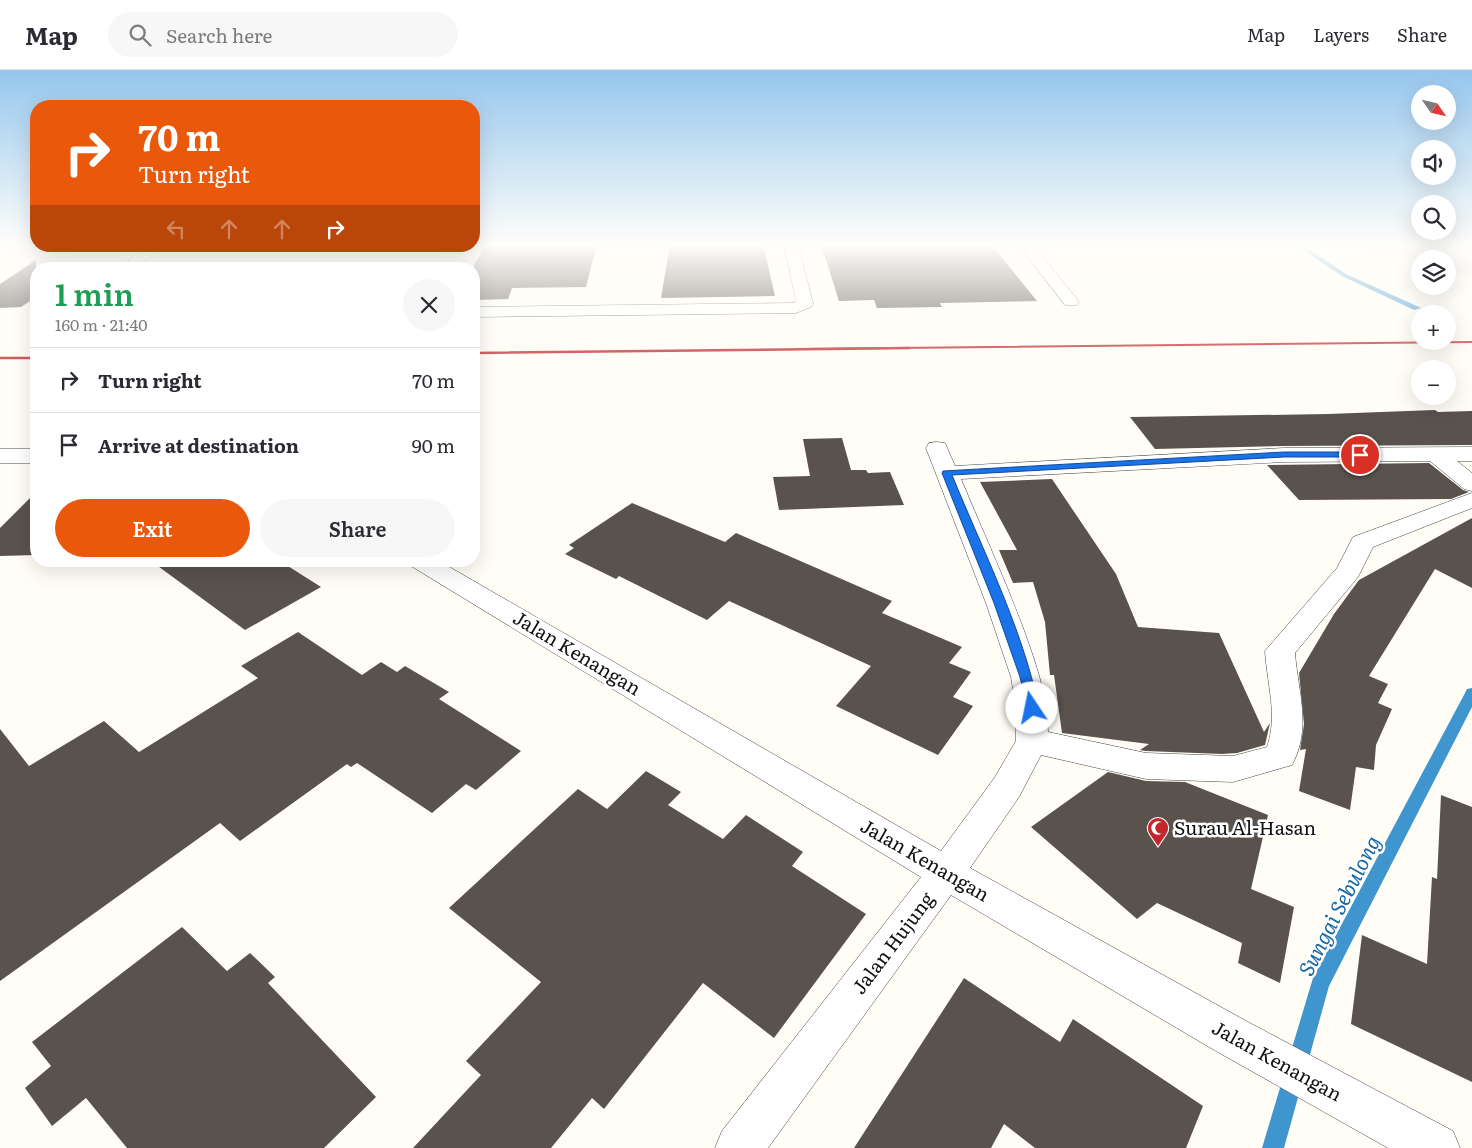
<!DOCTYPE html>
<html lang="en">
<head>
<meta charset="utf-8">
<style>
	:root { --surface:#fff; --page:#f7f7f7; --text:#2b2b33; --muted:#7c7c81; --line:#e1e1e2; --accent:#ea580c }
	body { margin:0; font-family:Literata,serif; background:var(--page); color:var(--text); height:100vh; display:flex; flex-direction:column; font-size:19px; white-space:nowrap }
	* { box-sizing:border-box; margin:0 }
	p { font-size:16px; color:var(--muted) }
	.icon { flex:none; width:28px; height:28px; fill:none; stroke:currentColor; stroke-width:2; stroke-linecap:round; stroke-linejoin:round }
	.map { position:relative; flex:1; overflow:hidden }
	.drawer { position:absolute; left:30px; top:192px; width:450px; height:305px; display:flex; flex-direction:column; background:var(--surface); border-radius:20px; box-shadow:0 5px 20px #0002 }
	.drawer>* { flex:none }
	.banner { position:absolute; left:30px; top:30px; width:450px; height:152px; border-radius:20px; box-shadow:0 5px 20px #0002; background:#ea580c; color:#fff; overflow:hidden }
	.needle { width:32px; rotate:124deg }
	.fabs { position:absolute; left:1411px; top:15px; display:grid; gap:10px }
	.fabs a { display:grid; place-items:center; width:45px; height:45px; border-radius:50%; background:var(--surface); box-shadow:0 5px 20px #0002; font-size:25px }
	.pin { position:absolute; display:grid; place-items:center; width:42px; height:42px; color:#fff; margin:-21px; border:2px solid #fff; border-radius:50%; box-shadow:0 1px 5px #0007 }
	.me { position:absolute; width:55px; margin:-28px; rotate:349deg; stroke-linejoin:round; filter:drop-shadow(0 0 4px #0008) }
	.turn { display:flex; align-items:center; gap:18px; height:105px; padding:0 25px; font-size:22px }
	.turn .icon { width:65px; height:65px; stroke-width:2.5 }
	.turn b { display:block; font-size:35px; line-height:42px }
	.lanes { display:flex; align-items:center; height:48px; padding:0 25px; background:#0003; justify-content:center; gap:25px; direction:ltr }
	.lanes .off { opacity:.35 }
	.round { display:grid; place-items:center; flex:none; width:52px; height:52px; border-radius:26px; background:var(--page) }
	.overview { display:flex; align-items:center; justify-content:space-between; height:85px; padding:0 25px }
	h1 { font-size:30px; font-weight:600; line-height:38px; color:#1e9e55 }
	.primary-button { display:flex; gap:10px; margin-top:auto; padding:10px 25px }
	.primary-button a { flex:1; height:58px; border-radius:30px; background:var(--accent); color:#fff; font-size:20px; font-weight:600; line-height:58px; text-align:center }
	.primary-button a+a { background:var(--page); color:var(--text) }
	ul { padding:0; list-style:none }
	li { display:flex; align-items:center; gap:15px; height:65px; padding:0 25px; border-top:1px solid var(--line) }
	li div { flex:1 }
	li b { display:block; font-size:19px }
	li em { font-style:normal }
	header { display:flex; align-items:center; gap:30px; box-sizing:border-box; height:70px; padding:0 25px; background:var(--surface); border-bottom:1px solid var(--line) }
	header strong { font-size:24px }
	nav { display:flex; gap:28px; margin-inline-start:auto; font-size:18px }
	.search { width:350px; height:45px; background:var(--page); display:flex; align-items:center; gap:12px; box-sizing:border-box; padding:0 18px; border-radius:28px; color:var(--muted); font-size:19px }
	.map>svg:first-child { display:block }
	.industrial { fill:#eee6ef }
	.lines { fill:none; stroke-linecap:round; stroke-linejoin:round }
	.stream { fill:#3f96cf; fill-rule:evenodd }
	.building { fill:#5a524d }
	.minor-casing { stroke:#444; stroke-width:1 }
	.minor { fill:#fff; fill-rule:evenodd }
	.rail-far1 { stroke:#c4262e; stroke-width:2 }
	.rail { stroke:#c4262e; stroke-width:2.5 }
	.route { fill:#1a73e8; stroke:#114b97 }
	.labels { text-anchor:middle; stroke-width:5; stroke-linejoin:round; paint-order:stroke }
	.near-street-label { font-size:19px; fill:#111; stroke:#fff }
	.near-poi-label { font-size:19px; fill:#111; stroke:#fff; text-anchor:start }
	.near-water-label { font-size:21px; font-style:italic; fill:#1768a6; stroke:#fff }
</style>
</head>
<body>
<header>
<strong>Map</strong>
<div class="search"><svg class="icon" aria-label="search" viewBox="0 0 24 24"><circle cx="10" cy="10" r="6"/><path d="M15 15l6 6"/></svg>Search here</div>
<nav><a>Map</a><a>Layers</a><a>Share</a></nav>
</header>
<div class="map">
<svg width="1472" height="1078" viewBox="0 0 1472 1078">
	<rect width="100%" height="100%" fill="#fffdf5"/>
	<path class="industrial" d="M1359,174h113v33l-24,-7v-11h-28v3l-59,-16z"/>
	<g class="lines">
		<g class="stream">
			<path d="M1294,174h7l45,30 75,34 -7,2 -72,-34z"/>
			<path d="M1472,618v19l-143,279 -45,162h-22l51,-170 152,-285 2,-4z"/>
		</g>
	</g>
	<g class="building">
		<path d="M486,174h111l-11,43 -74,1 -4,11 -34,1v-35z"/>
		<path d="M670,174h93l12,52 -114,2z"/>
		<path d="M821,174h170l46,57 -97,2 2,4 -65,1 -3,-8 -35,1z"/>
		<path d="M36,190v37l-15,10 -21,1v-24z"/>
		<path d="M1435,340l3,2 34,-1v34l-188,1 -129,3 -25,-32 198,-3z"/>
		<path d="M842,368l9,32h15l2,3 22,-1 14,33 -125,5 -6,-33 37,-1 -7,-37z"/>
		<path d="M1429,393l34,27 6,2 -18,7 -152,1 -32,-35z"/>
		<path d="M1052,409l64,95 22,53 81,6 45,99 6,-9 -5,22 -28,8 -15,1 -76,-3 -6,-1 9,-6 -87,-11 -8,-58h-4l-5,-53 -12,-40 -20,1 -14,-33h18l-37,-68z"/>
		<path d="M36,422v63l-36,1v-28z"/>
		<path d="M632,433l93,39 11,-9 156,68 -10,12 80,34 -13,16 22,9 -18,25 20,9 -35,49 -102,-49 35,-40 -142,-65 -22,19 -88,-44 -3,3 -51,-25 9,-6 -5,-3z"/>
		<path d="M1472,448v70l-37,-19 -66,107 19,8 -10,19 14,6 -16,36 -2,25 -18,-3 -6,43 -51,-19 7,-42 -6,1 4,-26 -5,-51 35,-59 25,-34z"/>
		<path d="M151,491h129l41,26 -76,43z"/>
		<path d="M298,562l64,43 19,-13 16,10 8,-6 44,26 -10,7 82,52 -45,39 -10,-6 -34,29 -75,-50 -6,4 -4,-3 -107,77 -20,-18 -220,158v-252l29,37 75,-45 35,31 119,-74 -17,-12z"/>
		<path d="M646,701l35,21 -13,13 55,34 23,-24 57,37 -11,14 74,48 -92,124 -71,-55 -99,126 -12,-11 -41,50h-138l68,-73 -15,-14 75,-79 -92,-74 129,-119 29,20z"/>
		<path d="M1108,702l38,9 39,1 83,33 -17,74 43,18 -14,76 -42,-20 4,-20 -85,-40 -20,16 -106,-92z"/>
		<path d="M1441,725l31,12v275l-121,-58 11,-89 65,29 5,-87 5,2z"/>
		<path d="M182,857l45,44 23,-18 25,24 -7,6 108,114 -52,51h-197l-41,-50 -34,28 -27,-38 26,-22 -19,-24z"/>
		<path d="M964,908l96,64 13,-23 130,87 -17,42h-151l-31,-24 -13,24h-137z"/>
	</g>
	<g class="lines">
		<g class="minor-casing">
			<g id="minor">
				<path d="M784,174h14l15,60 -2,3 -15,6 -322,4v-10l319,-4 3,-1z"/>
				<path d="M1018,174h14l45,55 2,3 -2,3h-12z"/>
				<path d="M147,176h17l-29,23h-17z"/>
				<path d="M937,372l8,1 10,23 329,-18 188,-1v14h-15l15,12v18l-8,-2 -34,-28 -146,1 -323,17c20,48 42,96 61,146 13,36 25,68 26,107l98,21 87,3 34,-9c11,-31 0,-64 -2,-96l72,-83 16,-31 119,-44v15l-99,39 -15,30 -63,76c3,39 17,75 -3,112l-59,17 -87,-3 -105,-24 -22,42 -49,71 276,153 207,110 7,17h-72l-172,-97 -265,-156 -183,253h-53l7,-17 199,-254 -510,-311 -4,-5h32l502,290 54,-74 21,-36v-33l-5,-31 -25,-74 -60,-155 3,-5z"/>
				<rect x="0" y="379" width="36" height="14"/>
			</g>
		</g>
		<use href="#minor" class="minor"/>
		<path class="rail-far1" d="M796,279l676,-7"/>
		<g class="rail">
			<path d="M474,283l435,-5"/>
			<path d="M0,288h36"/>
		</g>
	</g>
	<linearGradient id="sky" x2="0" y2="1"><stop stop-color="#95c6ee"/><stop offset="0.54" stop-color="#fffefa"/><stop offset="1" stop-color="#fffefa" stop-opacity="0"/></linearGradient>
	<rect width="1472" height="324" fill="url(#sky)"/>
	<path class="route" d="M1284,382h76l4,3 -4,2h-76l-332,18c31,76 70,152 87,233l-2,3h-9l-8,-34 -26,-74 -52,-130 1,-2z"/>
	<defs>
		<g id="mosque-pin" transform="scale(1.125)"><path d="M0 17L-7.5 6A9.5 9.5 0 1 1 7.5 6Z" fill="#c4262e" stroke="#fff"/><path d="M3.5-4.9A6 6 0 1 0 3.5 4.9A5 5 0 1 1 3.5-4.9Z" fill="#fff"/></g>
	</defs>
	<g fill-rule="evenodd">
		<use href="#mosque-pin" x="1158" y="758"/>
	</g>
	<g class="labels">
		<g class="near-street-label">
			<text transform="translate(577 583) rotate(31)" y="7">Jalan Kenangan</text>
			<text transform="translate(925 790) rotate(30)" y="7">Jalan Kenangan</text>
			<text transform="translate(893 873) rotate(-53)" y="7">Jalan Hujung</text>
			<text transform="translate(1277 991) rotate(29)" y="7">Jalan Kenangan</text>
		</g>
		<g class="near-poi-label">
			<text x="1174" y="765">Surau Al-Hasan</text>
		</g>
		<g class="near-water-label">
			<text transform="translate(1340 836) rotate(-63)" y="7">Sungai Sebulong</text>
		</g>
	</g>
</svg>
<div class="fabs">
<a><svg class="needle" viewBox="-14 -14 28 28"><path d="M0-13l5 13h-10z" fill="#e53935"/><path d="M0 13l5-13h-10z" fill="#7c7c81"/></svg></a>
<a><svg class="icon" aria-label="sound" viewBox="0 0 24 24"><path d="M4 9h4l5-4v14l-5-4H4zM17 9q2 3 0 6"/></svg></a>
<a><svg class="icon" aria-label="search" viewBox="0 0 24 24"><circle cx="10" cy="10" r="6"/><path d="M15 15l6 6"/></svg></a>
<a><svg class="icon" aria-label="layers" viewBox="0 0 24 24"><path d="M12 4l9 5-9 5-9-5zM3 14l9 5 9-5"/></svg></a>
<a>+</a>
<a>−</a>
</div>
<div class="pin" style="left:1360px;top:385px;background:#d93025"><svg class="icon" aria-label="arrive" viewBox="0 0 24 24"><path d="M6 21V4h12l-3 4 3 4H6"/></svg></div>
<svg class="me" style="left:1032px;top:638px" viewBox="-20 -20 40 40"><circle r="19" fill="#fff"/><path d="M0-13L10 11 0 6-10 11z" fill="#1a73e8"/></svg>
<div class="banner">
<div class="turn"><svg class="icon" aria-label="right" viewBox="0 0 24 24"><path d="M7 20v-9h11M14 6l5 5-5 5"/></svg><div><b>70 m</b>Turn right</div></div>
<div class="lanes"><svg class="icon off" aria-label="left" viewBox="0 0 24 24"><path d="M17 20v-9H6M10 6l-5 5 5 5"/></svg><svg class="icon off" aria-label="ahead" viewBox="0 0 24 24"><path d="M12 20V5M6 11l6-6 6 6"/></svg><svg class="icon off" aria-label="ahead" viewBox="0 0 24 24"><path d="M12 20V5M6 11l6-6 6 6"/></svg><svg class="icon" aria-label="right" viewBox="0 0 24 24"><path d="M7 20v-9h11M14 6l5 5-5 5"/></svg></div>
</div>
<section class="drawer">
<div class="overview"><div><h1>1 min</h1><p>160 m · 21:40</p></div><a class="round"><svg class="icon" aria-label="close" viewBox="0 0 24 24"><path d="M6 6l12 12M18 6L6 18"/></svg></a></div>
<ul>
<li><svg class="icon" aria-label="right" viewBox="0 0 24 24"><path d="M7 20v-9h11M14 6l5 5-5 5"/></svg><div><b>Turn right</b></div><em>70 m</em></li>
<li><svg class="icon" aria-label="arrive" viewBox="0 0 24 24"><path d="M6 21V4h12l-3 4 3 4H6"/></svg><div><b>Arrive at destination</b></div><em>90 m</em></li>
</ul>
<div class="primary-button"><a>Exit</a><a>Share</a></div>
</section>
</div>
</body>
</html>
